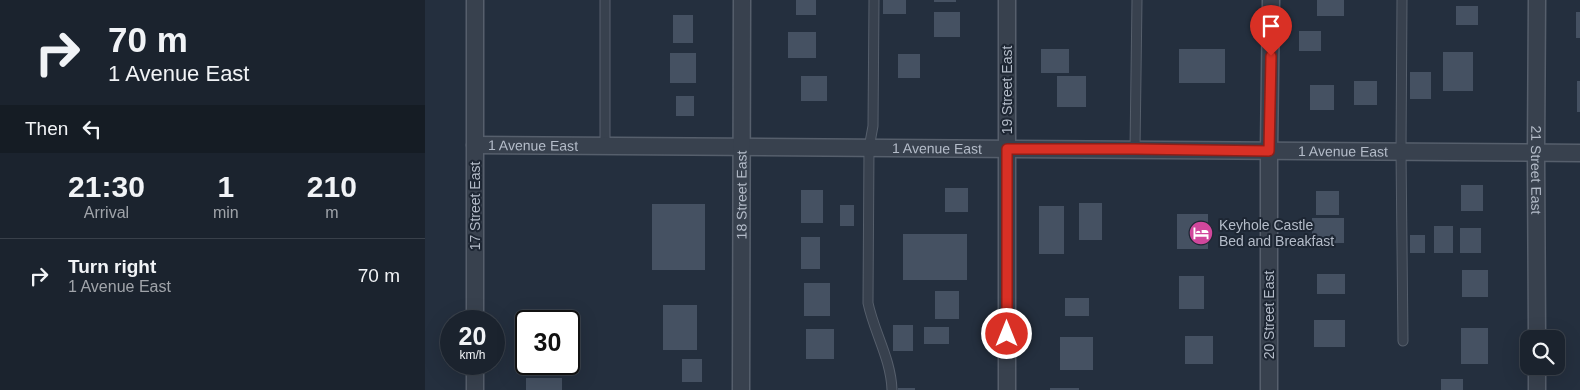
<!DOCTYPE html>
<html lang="en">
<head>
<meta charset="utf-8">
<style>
	:root { --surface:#1b232e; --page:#282f3a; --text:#f1f3f6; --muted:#a0a4aa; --line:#39404a }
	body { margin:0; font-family:Arial,sans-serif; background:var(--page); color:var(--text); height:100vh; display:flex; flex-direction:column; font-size:19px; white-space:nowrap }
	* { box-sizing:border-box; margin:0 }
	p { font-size:16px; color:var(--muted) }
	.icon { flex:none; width:28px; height:28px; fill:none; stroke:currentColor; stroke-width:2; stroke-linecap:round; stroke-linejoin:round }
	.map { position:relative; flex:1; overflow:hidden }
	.side { display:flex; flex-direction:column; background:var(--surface); width:425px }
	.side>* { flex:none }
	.hud { background:#1b232e; color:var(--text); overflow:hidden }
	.buttons { position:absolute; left:1095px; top:330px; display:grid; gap:10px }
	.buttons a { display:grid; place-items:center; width:45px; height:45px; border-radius:10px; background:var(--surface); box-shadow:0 5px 20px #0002,0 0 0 1px var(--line); font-size:25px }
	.speed { position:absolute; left:15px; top:310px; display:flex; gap:10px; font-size:25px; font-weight:700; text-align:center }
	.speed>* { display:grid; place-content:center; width:65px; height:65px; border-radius:50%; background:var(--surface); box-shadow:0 5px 20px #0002,0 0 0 1px var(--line); line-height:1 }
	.speed small { font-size:12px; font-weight:400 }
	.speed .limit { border:2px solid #111; border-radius:8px; background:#fff; color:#111 }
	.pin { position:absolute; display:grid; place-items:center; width:42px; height:42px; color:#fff; margin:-51px -21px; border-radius:50% 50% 50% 0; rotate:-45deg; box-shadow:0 0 5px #0007 }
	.pin .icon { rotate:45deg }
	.me { position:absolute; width:55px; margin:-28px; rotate:0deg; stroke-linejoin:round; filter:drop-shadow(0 0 4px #0008) }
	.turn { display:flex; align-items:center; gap:18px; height:105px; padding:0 25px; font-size:22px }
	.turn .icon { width:65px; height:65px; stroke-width:2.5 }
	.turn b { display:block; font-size:35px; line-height:42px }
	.then { display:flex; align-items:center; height:48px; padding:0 25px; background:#0003; gap:10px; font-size:19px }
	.eta { display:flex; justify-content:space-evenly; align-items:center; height:85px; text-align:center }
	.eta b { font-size:30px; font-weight:600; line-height:35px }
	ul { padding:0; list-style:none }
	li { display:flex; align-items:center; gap:15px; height:75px; padding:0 25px; border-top:1px solid var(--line) }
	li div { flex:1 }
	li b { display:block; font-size:19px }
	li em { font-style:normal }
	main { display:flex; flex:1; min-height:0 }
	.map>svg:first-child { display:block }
	.building { fill:#455162 }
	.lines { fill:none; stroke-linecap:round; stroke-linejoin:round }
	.lane-casing { stroke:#565f6c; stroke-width:11 }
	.street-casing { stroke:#565f6c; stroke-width:19 }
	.lane { stroke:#38414e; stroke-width:9 }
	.street { stroke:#38414e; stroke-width:16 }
	.route-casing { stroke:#8d1f18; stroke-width:12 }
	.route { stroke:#d93025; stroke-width:9 }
	.labels { text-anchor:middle; stroke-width:4; stroke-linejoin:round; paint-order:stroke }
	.street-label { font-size:14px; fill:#b4bcc9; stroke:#1d2633 }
	.poi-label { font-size:14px; fill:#b4bcc9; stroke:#1d2633; text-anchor:start }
</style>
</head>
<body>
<main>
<section class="side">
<div class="hud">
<div class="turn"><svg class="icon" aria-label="right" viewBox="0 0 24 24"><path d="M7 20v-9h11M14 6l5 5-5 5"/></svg><div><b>70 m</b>1 Avenue East</div></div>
<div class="then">Then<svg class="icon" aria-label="left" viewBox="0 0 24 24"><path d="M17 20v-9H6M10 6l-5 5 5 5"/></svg></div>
</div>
<div class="eta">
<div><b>21:30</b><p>Arrival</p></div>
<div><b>1</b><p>min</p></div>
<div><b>210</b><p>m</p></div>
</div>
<ul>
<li><svg class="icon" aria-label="right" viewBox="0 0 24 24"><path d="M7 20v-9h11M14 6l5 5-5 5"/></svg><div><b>Turn right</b><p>1 Avenue East</p></div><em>70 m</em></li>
</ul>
</section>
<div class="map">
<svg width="1155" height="390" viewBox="0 0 1155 390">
	<rect width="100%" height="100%" fill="#242f3e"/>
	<g class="building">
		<rect x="371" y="0" width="20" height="15"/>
		<rect x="458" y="0" width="23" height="14"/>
		<rect x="509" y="0" width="22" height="2"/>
		<rect x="892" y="0" width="27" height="16"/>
		<rect x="1031" y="6" width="22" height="19"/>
		<rect x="509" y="12" width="26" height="25"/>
		<rect x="1151" y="12" width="4" height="26"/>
		<rect x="248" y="15" width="20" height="28"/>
		<rect x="874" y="31" width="22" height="20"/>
		<rect x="363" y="32" width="28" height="26"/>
		<rect x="616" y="49" width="28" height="24"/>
		<rect x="754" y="49" width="46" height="34"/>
		<rect x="1018" y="52" width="30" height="39"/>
		<rect x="245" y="53" width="26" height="30"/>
		<rect x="473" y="54" width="22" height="24"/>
		<rect x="985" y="72" width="21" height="27"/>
		<rect x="376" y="76" width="26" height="25"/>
		<rect x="632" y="76" width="29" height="31"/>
		<rect x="929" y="81" width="23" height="24"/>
		<rect x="1152" y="81" width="3" height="31"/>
		<rect x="885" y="85" width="24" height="25"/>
		<rect x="251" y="96" width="18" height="20"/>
		<rect x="1036" y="185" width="22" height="26"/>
		<rect x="520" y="188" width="23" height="24"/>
		<rect x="376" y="190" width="22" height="33"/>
		<rect x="891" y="191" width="23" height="24"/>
		<rect x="654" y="203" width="23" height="37"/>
		<rect x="227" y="204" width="53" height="66"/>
		<rect x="415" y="205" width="14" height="21"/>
		<rect x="614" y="206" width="25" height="48"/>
		<rect x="752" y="214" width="31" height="35"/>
		<rect x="887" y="218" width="32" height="25"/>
		<rect x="1009" y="226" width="19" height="27"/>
		<rect x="1035" y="228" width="21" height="25"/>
		<rect x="478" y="234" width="64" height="46"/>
		<rect x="985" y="235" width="15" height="18"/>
		<rect x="376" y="237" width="19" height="32"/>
		<rect x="1037" y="270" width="26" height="27"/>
		<rect x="892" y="274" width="28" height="20"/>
		<rect x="754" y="276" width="25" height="33"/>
		<rect x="379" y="283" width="26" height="33"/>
		<rect x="510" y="291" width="24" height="28"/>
		<rect x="640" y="298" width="24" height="18"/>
		<rect x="238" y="305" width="34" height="45"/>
		<rect x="889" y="320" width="31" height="27"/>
		<rect x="468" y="325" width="20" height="26"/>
		<rect x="499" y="327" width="25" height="17"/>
		<rect x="1036" y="328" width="27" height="36"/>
		<rect x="381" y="329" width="28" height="30"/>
		<rect x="760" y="336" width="28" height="28"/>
		<rect x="635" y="337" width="33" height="33"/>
		<rect x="257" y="359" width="20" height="23"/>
		<rect x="101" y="378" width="36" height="12"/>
		<rect x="1016" y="379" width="22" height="11"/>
		<rect x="473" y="388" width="17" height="2"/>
		<rect x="625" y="388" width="29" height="2"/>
	</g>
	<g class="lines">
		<g class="lane-casing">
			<g id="lane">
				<path d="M449,0l-1,126 -4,22 -1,155c6,29 23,56 24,87"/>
				<path d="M977,0l-1,151 2,190"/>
				<path d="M180,146v-146"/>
				<path d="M710,149l2,-149"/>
			</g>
		</g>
		<g class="street-casing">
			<g id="street">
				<path d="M582,0v390"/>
				<path id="s1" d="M1112,0l-1,153 1,186"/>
				<path id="s2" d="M50,145l1105,8"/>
				<path d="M50,321v-321"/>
				<path d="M1112,366v24"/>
				<path d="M50,390v-26"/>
				<path id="s3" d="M316,390l1,-390"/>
				<path d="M844,390v-239l2,-151"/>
			</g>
		</g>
		<use href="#lane" class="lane"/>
		<use href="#street" class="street"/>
	</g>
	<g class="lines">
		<g class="route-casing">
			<path id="route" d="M582,334v-185h128l134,2 2,-95"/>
		</g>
		<use href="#route" class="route"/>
	</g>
	<defs>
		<g id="hotel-disc" transform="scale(1.25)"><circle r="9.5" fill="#d1479c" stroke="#1d2633"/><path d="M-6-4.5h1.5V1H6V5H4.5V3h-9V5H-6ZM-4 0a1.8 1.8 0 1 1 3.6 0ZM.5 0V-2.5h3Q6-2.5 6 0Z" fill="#fff"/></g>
	</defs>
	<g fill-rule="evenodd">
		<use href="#hotel-disc" x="776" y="233"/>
	</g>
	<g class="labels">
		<g class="street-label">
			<text transform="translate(582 90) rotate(-90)" y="5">19 Street East</text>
			<text dy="5" stroke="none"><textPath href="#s2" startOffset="58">1 Avenue East</textPath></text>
			<text dy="5" stroke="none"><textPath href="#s2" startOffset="462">1 Avenue East</textPath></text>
			<text dy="5" stroke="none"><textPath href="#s2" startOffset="868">1 Avenue East</textPath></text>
			<text dy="5" stroke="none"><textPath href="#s1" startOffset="170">21 Street East</textPath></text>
			<text dy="5" stroke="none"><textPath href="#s3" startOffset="195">18 Street East</textPath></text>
			<text transform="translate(50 206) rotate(-90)" y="5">17 Street East</text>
			<text transform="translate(844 315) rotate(-90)" y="5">20 Street East</text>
		</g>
		<g class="poi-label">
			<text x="794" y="230">Keyhole Castle<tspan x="794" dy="16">Bed and Breakfast</tspan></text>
		</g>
	</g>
</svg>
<div class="buttons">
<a><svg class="icon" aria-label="search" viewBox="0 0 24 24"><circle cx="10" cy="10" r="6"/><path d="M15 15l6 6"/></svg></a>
</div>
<div class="speed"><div>20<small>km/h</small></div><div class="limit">30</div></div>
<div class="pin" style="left:846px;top:56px;background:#d93025"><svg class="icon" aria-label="arrive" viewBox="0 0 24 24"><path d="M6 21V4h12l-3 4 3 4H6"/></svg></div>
<svg class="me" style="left:582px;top:334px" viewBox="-20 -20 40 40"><circle r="17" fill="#d93025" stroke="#fff" stroke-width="3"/><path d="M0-11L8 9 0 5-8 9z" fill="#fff"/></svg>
</div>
</main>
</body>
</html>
